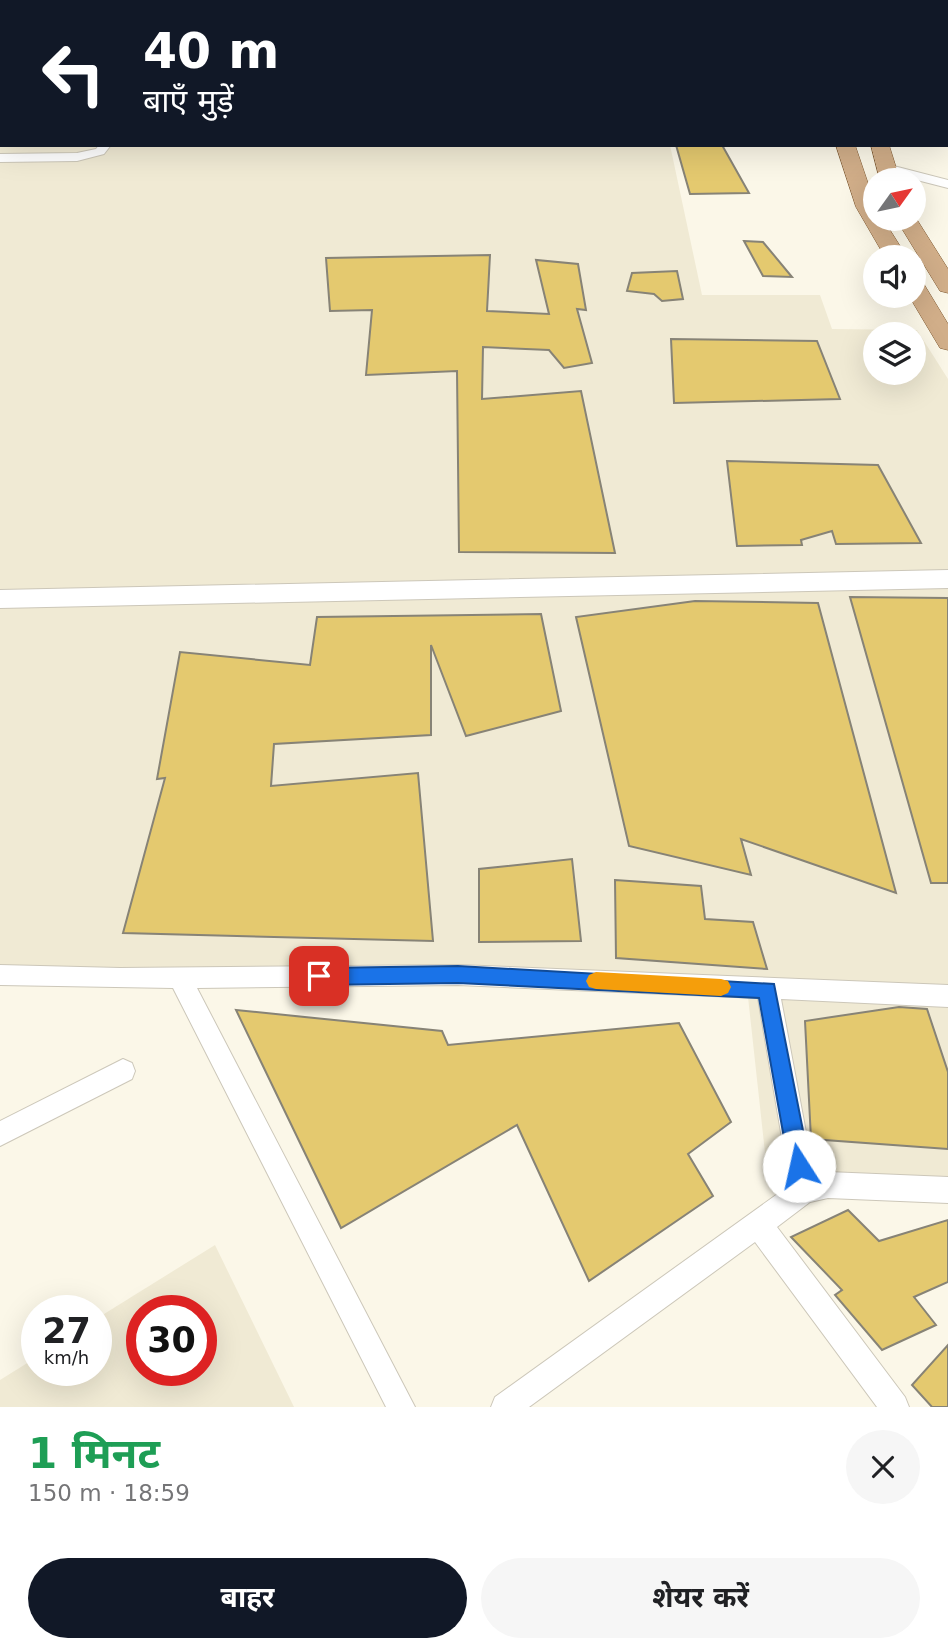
<!DOCTYPE html>
<html lang="hi">
<head>
<meta charset="utf-8">
<style>
	:root { --surface:#fff; --page:#f6f6f6; --text:#202124; --muted:#757577; --accent:#111827 }
	body { margin:0; font-family:"DejaVu Sans","Noto Sans Devanagari",sans-serif; background:var(--page); color:var(--text); height:100vh; display:flex; flex-direction:column; font-size:26px; white-space:nowrap }
	* { box-sizing:border-box; margin:0 }
	p { font-size:23px; color:var(--muted) }
	.icon { flex:none; width:38px; height:38px; fill:none; stroke:currentColor; stroke-width:2; stroke-linecap:round; stroke-linejoin:round }
	.map { position:relative; height:1407px; overflow:hidden }
	.side { display:flex; flex-direction:column; background:var(--surface); flex:1 }
	.side>* { flex:none }
	.banner { position:absolute; left:0px; top:0px; width:948px; height:147px; box-shadow:0 7px 28px #0002; background:#111827; color:#fff; overflow:hidden }
	.needle { width:46px; rotate:57deg }
	.tools { position:absolute; left:863px; top:168px; display:grid; gap:14px }
	.tools a { display:grid; place-items:center; width:63px; height:63px; border-radius:50%; background:var(--surface); box-shadow:0 7px 28px #0002; font-size:35px }
	.speed { position:absolute; left:21px; top:1295px; display:flex; gap:14px; font-size:35px; font-weight:700; text-align:center }
	.speed>* { display:grid; place-content:center; width:91px; height:91px; border-radius:50%; background:var(--surface); box-shadow:0 7px 28px #0002; line-height:1 }
	.speed small { font-size:18px; font-weight:400 }
	.speed .limit { border:10px solid #d22; background:#fff; color:#111 }
	.pin { position:absolute; display:grid; place-items:center; width:60px; height:60px; color:#fff; margin:-30px; border-radius:14px; box-shadow:0 4px 10px #0006 }
	.me { position:absolute; width:77px; margin:-38px; rotate:350deg; stroke-linejoin:round; filter:drop-shadow(0 0 5px #0008) }
	.turn { display:flex; align-items:center; gap:24px; height:147px; padding:0 28px; font-size:32px }
	.turn .icon { width:91px; height:91px; stroke-width:2.5 }
	.turn b { display:block; font-size:49px; line-height:60px }
	.round { display:grid; place-items:center; flex:none; width:74px; height:74px; border-radius:37px; background:var(--page) }
	.overview { display:flex; align-items:center; justify-content:space-between; height:119px; padding:0 28px }
	h1 { font-size:42px; font-weight:700; line-height:52px; color:#1e9e55 }
	.primary-button { display:flex; gap:14px; margin-top:auto; padding:14px 28px }
	.primary-button a { flex:1; height:80px; border-radius:42px; background:var(--accent); color:#fff; font-size:28px; font-weight:700; line-height:80px; text-align:center }
	.primary-button a+a { background:var(--page); color:var(--text) }
	.map>svg:first-child { display:block }
	.built { fill:#f0ead4; fill-rule:evenodd }
	.building { fill:#e4c96f; stroke:#878376; stroke-width:2 }
	.lines { fill:none; stroke-linecap:round; stroke-linejoin:round }
	.street-casing { stroke:#ccc7b9; stroke-width:2 }
	.secondary-casing { stroke:#ccc7b9; stroke-width:2 }
	.primary-casing { stroke:#7e572e; stroke-width:1 }
	.street { fill:#fff; fill-rule:evenodd }
	.secondary { fill:#fff; fill-rule:evenodd }
	.primary { fill:#d1ae89; fill-rule:evenodd }
	.route { fill:#1a73e8; stroke:#114b97; stroke-width:2 }
	.slow { fill:#f59e0b }
</style>
</head>
<body>
<div class="map">
<svg width="948" height="1407" viewBox="0 0 948 1407">
	<rect width="100%" height="100%" fill="#fbf7e8"/>
	<g class="built">
		<path d="M0,0h807l-805,2v143h668l32,150h118l12,34 85,1 31,49v803l-180,-2 -20,-183 -748,-31zM875,334h39v39h-39z"/>
		<path d="M215,1245l79,162h-294v-27l37,-23v13h59v-51zM142,1311h59v59h-59z"/>
	</g>
	<g class="building">
		<path d="M676,145h46l27,48 -59,1z"/>
		<path d="M744,241l19,1 29,35 -29,-1z"/>
		<path d="M490,255l-3,56 62,3 -13,-54 42,4 8,46 -9,-1 15,54 -28,5 -15,-18 -66,-3 -1,52 99,-8 34,162 -156,-1 -2,-181 -91,4 6,-65 -42,1 -4,-53z"/>
		<path d="M677,271l6,28 -21,2 -8,-7 -27,-3 5,-18z"/>
		<path d="M671,339l146,2 23,58 -166,4z"/>
		<path d="M727,461l151,4 43,78 -85,1 -4,-13 -31,9 1,5 -65,1z"/>
		<path d="M850,597l98,1v285h-17z"/>
		<path d="M695,601l123,2 78,290 -155,-54 10,36 -122,-29 -53,-229z"/>
		<path d="M541,614l20,97 -95,25 -35,-91v90l-157,9 -3,42 147,-13 15,168 -310,-8 42,-155 -8,1 23,-127 130,13 7,-48z"/>
		<path d="M572,859l9,82 -102,1v-73z"/>
		<path d="M615,880l86,6 4,33 48,3 14,47 -151,-11z"/>
		<path d="M899,1007l28,2 21,63v77l-137,-10 -6,-118z"/>
		<path d="M236,1010l206,21 6,14 231,-22 52,99 -43,32 25,42 -124,85 -72,-156 -176,103z"/>
		<path d="M848,1210l31,31 69,-21v62l-34,15 22,28 -54,25 -47,-55 7,-5 -51,-53z"/>
		<path d="M948,1345v62h-16l-20,-22z"/>
	</g>
	<g class="lines">
		<g class="street-casing">
			<g id="street">
				<rect x="149" y="0" width="10" height="2"/>
				<path d="M840,0h15l2,2h-16z"/>
				<rect x="947" y="22" width="1" height="6"/>
				<path d="M99,145h12l-7,9 -27,7 -77,1v-8l77,-1 19,-4z"/>
				<path d="M886,164l62,16v8l-66,-17v-6z"/>
				<path d="M0,965l120,3 338,-3 490,20v22l-167,-8 33,176 14,-3 120,5v26l-120,-5 -18,4 -33,25 128,170 4,10h-32l-122,-165 -226,165h-38l4,-10 295,-212 -32,-187 -300,-13 -261,3 218,419h-29l-213,-419 -173,-3z"/>
				<path d="M123,1059l9,4 3,8 -3,8 -132,67v-25z"/>
			</g>
		</g>
		<g class="secondary-casing">
			<path id="secondary" d="M948,570v18l-948,20v-18z"/>
		</g>
		<g class="primary-casing">
			<g id="primary">
				<path d="M804,0h16l1,2h-16z"/>
				<path d="M832,0h16l1,2h-16z"/>
				<path d="M836,145h19l20,59v15h8l24,38h-22l-29,-50z"/>
				<path d="M871,145h18l11,35h-20z"/>
				<path d="M914,215l34,54v24l-8,-2 -44,-72h18z"/>
				<path d="M914,279l8,2 26,43v26l-8,-2 -31,-52h5z"/>
			</g>
		</g>
		<use href="#street" class="street"/>
		<use href="#secondary" class="secondary"/>
		<use href="#primary" class="primary"/>
	</g>
	<path class="route" d="M458,966l316,18 36,182 -3,7 -8,3 -7,-3 -3,-7 -30,-168 -301,-15 -139,2 -7,-2 -3,-7 3,-6 7,-2z"/>
	<path class="slow" d="M596,972l125,7 7,2 3,6 -3,6 -7,3 -125,-7 -7,-2 -3,-6 3,-6z"/>
</svg>
<div class="tools">
<a><svg class="needle" viewBox="-14 -14 28 28"><path d="M0-13l5 13h-10z" fill="#e53935"/><path d="M0 13l5-13h-10z" fill="#757577"/></svg></a>
<a><svg class="icon" aria-label="sound" viewBox="0 0 24 24"><path d="M4 9h4l5-4v14l-5-4H4zM17 9q2 3 0 6"/></svg></a>
<a><svg class="icon" aria-label="layers" viewBox="0 0 24 24"><path d="M12 4l9 5-9 5-9-5zM3 14l9 5 9-5"/></svg></a>
</div>
<div class="speed"><div>27<small>km/h</small></div><div class="limit">30</div></div>
<div class="pin" style="left:319px;top:976px;background:#d93025"><svg class="icon" aria-label="arrive" viewBox="0 0 24 24"><path d="M6 21V4h12l-3 4 3 4H6"/></svg></div>
<svg class="me" style="left:799px;top:1166px" viewBox="-20 -20 40 40"><circle r="19" fill="#fff"/><path d="M0-13L10 11 0 6-10 11z" fill="#1a73e8"/></svg>
<div class="banner">
<div class="turn"><svg class="icon" aria-label="left" viewBox="0 0 24 24"><path d="M17 20v-9H6M10 6l-5 5 5 5"/></svg><div><b>40 m</b>बाएँ मुड़ें</div></div>
</div>
</div>
<section class="side">
<div class="overview"><div><h1>1 मिनट</h1><p>150 m · 18:59</p></div><a class="round"><svg class="icon" aria-label="close" viewBox="0 0 24 24"><path d="M6 6l12 12M18 6L6 18"/></svg></a></div>
<div class="primary-button"><a>बाहर</a><a>शेयर करें</a></div>
</section>
</body>
</html>
